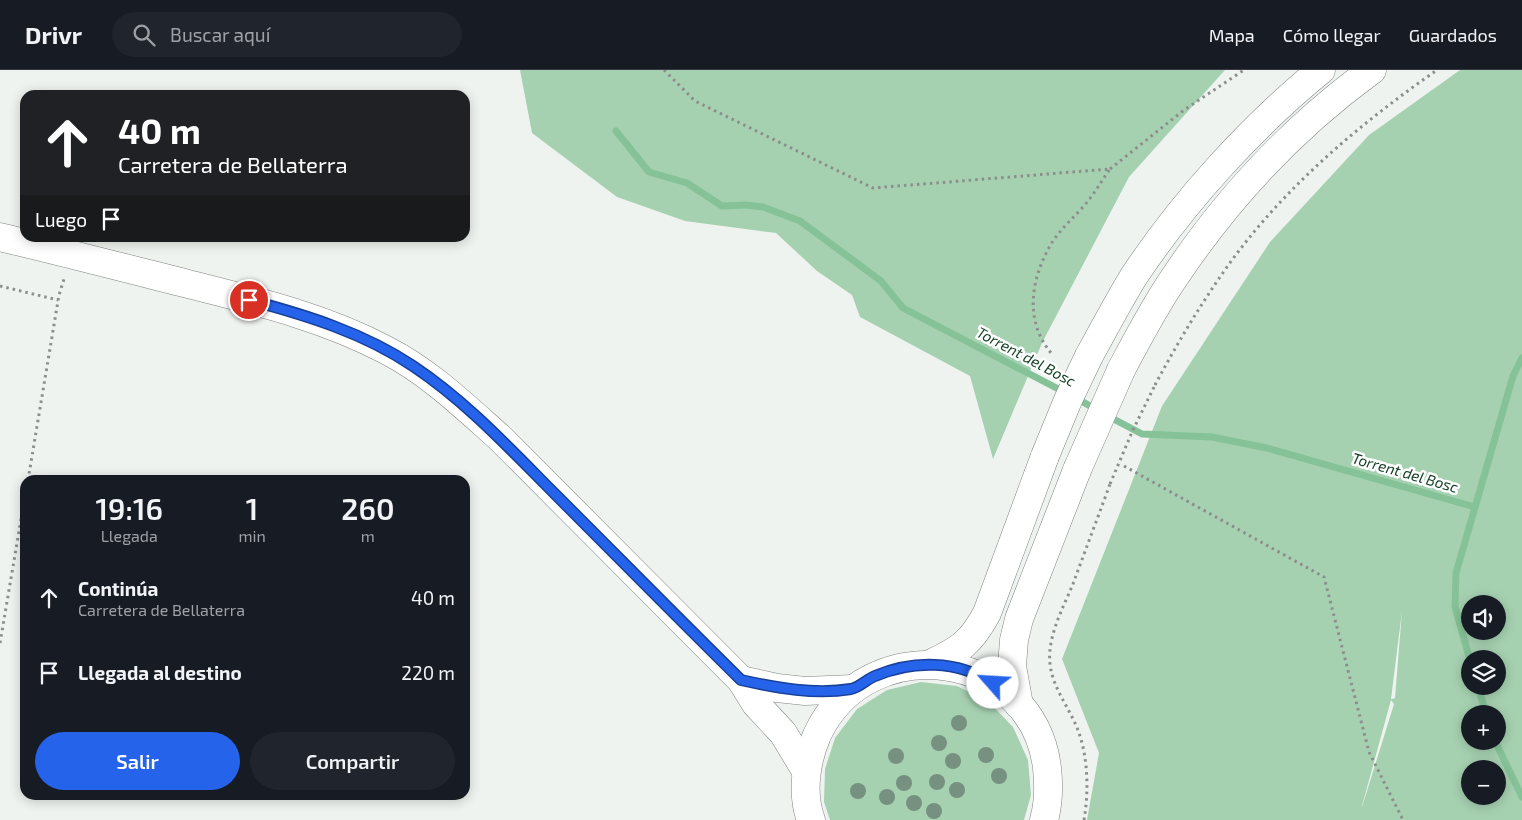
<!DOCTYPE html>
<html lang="es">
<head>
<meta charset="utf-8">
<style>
	:root { --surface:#171b24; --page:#20242c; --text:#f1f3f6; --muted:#9ea1a6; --line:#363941; --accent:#2563eb }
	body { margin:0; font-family:"Exo 2",sans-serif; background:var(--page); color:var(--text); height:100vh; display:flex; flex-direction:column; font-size:19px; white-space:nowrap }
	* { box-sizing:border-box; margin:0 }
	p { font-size:16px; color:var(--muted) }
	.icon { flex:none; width:28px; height:28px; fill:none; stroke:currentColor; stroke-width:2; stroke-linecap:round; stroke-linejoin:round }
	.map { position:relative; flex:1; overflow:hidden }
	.panel { position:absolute; left:20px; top:405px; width:450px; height:325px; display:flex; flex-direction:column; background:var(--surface); border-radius:15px; box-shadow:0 2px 12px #0003 }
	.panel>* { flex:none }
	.banner { position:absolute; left:20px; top:20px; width:450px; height:152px; border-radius:15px; box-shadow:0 2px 12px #0003; background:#202124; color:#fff; overflow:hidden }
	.controls { position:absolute; left:1461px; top:525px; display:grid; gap:10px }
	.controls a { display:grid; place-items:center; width:45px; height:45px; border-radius:50%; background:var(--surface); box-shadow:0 2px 12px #0003; font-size:25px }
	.pin { position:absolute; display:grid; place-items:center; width:42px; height:42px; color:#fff; margin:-21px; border:2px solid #fff; border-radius:50%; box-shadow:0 1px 5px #0007 }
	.me { position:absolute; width:55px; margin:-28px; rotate:296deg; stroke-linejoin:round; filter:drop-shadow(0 0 4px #0008) }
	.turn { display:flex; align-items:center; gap:18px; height:105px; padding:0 15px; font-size:22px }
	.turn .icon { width:65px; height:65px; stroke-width:2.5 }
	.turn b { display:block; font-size:35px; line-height:42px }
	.then { display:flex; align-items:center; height:48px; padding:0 15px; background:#0003; gap:10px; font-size:19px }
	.eta { display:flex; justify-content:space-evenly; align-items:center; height:85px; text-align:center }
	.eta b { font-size:30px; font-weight:600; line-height:35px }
	.primary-button { display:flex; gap:10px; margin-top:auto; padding:10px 15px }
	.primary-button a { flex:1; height:58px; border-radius:30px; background:var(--accent); color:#fff; font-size:20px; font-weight:600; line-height:58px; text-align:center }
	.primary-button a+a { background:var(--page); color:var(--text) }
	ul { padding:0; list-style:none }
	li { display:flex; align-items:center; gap:15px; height:75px; padding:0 15px }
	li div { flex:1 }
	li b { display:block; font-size:19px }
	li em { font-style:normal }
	header { display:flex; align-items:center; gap:30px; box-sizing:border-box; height:70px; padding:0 25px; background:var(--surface); border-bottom:1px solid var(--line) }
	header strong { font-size:24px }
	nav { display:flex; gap:28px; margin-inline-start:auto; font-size:18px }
	.search { width:350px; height:45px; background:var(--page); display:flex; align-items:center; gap:12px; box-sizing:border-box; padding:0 18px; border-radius:28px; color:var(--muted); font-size:19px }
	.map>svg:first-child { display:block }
	.green { fill:#a6d1b1; fill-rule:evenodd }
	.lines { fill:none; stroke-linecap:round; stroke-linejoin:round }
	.stream { stroke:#86c297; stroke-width:7 }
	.minor-casing { stroke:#7f8480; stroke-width:29 }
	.major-casing { stroke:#7f8480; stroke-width:29 }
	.path { stroke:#8b8e8c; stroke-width:3; stroke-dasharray:2.5 4; stroke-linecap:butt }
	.minor { stroke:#fff; stroke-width:28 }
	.major { stroke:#fff; stroke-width:28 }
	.major-bridge-casing { stroke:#7f8480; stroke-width:29; stroke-linecap:butt }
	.path-bridge { stroke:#8b8e8c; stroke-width:3; stroke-dasharray:2.5 4; stroke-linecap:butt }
	.major-bridge { stroke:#fff; stroke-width:28 }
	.tree { fill:#769180 }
	.route-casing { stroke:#184099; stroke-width:12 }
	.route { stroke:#2563eb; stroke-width:9 }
	.labels { text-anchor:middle; stroke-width:5; stroke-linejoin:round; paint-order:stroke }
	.water-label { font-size:15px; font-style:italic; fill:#154225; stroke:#fff }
</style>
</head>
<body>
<header>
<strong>Drivr</strong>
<div class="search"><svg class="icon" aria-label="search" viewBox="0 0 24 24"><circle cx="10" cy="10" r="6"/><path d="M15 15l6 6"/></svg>Buscar aquí</div>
<nav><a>Mapa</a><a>Cómo llegar</a><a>Guardados</a></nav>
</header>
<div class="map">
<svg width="1522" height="750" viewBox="0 0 1522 750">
	<rect width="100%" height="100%" fill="#eff3f0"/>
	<g class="green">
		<path d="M520,0h705l-96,107 -87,166 -49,116 -23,-83 -110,-59 -8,-22 -35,-24 -41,-38 -91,-12 -68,-24 -85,-64z"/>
		<path d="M1460,0h62v750h-435l12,-67 -37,-94 100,-253 108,-164 99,-107zM1470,534h28v27h-28zM1402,541l-7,87 -3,1h-1zM1470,589h28v27h-28zM1391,630l3,4 -32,103v-1zM1470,644h28v27h-28zM1470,699h28v27h-28z"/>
		<path d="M921,612l36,4 32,16 24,25 15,33 3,35 -7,25h-194l-6,-18 1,-33 10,-31 22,-29 30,-19z"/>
	</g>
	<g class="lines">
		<g class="stream">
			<path d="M616,61l33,41 38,11 35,23 24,-1 17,2 37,14 81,60 22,27 163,85"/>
			<path d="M1076,328l21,12"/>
			<path d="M1106,345l36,19 70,3 55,11 208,59"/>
			<path d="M1470,590l-15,-53 1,-34 57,-197 9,-18"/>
			<path d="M1478,616l8,28"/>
			<path d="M1495,671l27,56"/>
		</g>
		<g class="minor-casing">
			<g id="minor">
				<path d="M0,167c63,15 125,31 188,47 67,17 136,33 198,66 43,22 78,56 114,88l241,242 15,24 27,29 23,38"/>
				<path d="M741,610l36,8 28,3 48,-2"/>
			</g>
		</g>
		<g class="major-casing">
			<g id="major">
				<path d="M1089,286c15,-27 29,-54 45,-80 50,-75 117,-149 187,-206"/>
				<path d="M1121,300c17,-32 34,-65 55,-95 53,-79 119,-149 196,-205"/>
				<path d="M930,594c30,-14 41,-21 57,-51l58,-157"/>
				<path d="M1019,635l-7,-39 2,-26 5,-21 58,-149"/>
				<path d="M811,750c-10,-27 -5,-59 6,-85 50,-108 216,-86 230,33 2,18 2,34 -3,52"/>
			</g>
		</g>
		<g class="path">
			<path d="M664,0l31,31 178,87 237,-19c-8,11 -14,22 -22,32 -11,14 -25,25 -35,40 -22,35 -30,80 -1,113"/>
			<path d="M1110,99l74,-59 60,-40"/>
			<path d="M0,216l58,14"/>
			<path d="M1155,315c23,-43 48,-85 77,-125 56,-76 129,-137 205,-190"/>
			<path d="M1124,396l200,111 45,175 34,68"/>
			<path d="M28,410l31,-185 5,-16"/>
			<path d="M0,573l25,-147"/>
			<path d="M1084,750c5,-29 4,-63 -6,-90 -9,-23 -25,-41 -28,-66 -3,-27 13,-56 23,-80 12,-33 25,-67 37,-100"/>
		</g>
		<use href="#minor" class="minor"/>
		<use href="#major" class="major"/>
		<g class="major-bridge-casing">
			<g id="major-bridge">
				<path d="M1045,386l23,-56 21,-44"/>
				<path d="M1077,400l44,-100"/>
			</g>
		</g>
		<path class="path-bridge" d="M1110,414l22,-52 23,-47"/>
		<use href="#major-bridge" class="major-bridge"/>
	</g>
	<g class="tree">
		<circle cx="959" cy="653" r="8"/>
		<circle cx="939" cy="673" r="8"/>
		<circle cx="986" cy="685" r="8"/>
		<circle cx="896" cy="686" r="8"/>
		<circle cx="953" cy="691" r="8"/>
		<circle cx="999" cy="706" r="8"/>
		<circle cx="937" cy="712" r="8"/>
		<circle cx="904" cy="713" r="8"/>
		<circle cx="957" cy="720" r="8"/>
		<circle cx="858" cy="721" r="8"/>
		<circle cx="887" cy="727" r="8"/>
		<circle cx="914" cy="733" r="8"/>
		<circle cx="934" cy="741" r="8"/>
	</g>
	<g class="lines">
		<g class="route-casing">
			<path id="route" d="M249,230c57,15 115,33 164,66 54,36 98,84 143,129 62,62 123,124 185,185 36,8 74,15 110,9 9,-2 16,-10 24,-13 38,-16 82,-16 118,7"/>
		</g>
		<use href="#route" class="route"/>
	</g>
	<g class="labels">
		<g class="water-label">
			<text transform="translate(1026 287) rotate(28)" y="5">Torrent del Bosc</text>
			<text transform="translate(1405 403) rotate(16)" y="5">Torrent del Bosc</text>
		</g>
	</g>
</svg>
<div class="controls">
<a><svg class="icon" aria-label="sound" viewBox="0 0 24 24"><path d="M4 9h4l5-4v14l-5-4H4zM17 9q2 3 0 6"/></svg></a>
<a><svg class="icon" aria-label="layers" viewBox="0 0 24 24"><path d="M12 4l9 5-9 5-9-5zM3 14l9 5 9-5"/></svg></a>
<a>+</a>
<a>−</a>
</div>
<div class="pin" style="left:249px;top:230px;background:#d93025"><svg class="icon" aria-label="arrive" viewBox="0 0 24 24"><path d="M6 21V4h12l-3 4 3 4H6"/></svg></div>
<svg class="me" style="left:993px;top:613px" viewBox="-20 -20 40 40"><circle r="19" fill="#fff"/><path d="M0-13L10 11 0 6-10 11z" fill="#2563eb"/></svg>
<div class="banner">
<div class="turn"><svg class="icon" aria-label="ahead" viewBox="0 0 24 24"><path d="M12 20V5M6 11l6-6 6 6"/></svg><div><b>40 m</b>Carretera de Bellaterra</div></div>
<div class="then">Luego<svg class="icon" aria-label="arrive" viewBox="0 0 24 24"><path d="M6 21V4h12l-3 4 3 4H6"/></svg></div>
</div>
<section class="panel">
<div class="eta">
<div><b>19:16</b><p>Llegada</p></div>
<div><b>1</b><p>min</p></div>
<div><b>260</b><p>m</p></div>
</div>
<ul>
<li><svg class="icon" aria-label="ahead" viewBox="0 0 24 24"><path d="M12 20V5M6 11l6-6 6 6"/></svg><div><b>Continúa</b><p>Carretera de Bellaterra</p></div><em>40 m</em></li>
<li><svg class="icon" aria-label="arrive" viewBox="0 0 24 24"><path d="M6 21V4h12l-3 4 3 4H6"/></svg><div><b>Llegada al destino</b></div><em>220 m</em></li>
</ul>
<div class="primary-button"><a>Salir</a><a>Compartir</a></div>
</section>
</div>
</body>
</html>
